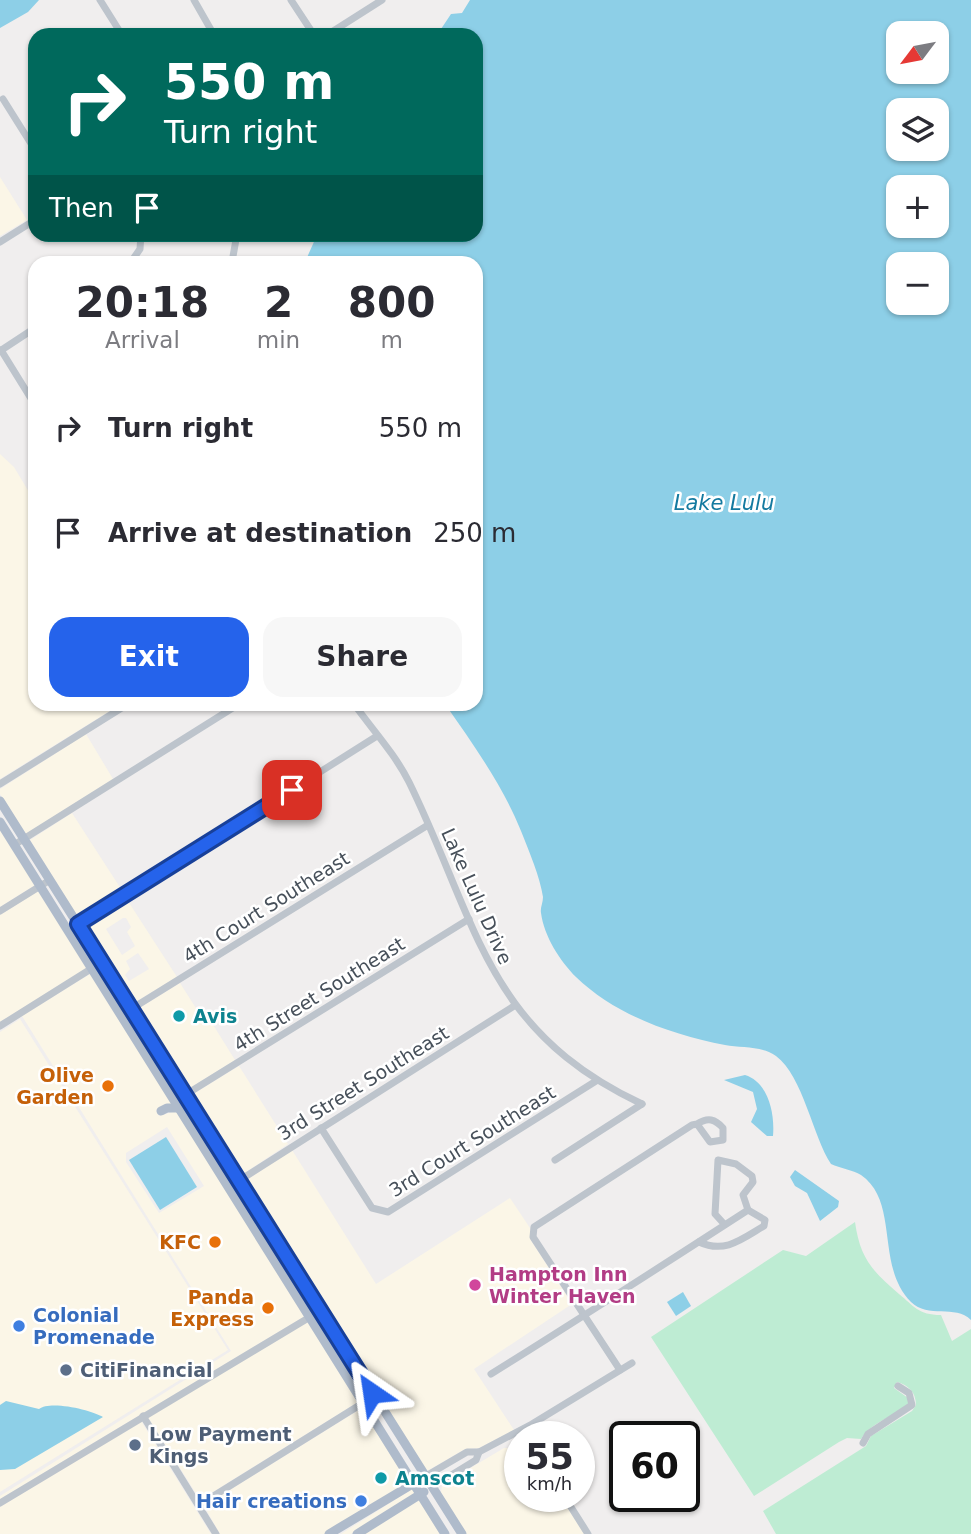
<!DOCTYPE html>
<html lang="en">
<head>
<meta charset="utf-8">
<style>
	:root { --surface:#fff; --page:#f7f7f7; --text:#2b2b33; --muted:#7c7c81; --accent:#2563eb }
	body { margin:0; font-family:"DejaVu Sans",sans-serif; background:var(--page); color:var(--text); height:100vh; display:flex; flex-direction:column; font-size:26px; white-space:nowrap }
	* { box-sizing:border-box; margin:0 }
	p { font-size:23px; color:var(--muted) }
	.icon { flex:none; width:38px; height:38px; fill:none; stroke:currentColor; stroke-width:2; stroke-linecap:round; stroke-linejoin:round }
	.map { position:relative; flex:1; overflow:hidden }
	.panel { position:absolute; left:28px; top:256px; width:455px; height:455px; display:flex; flex-direction:column; background:var(--surface); border-radius:21px; box-shadow:0 2px 5px #0004 }
	.panel>* { flex:none }
	.banner { position:absolute; left:28px; top:28px; width:455px; height:214px; border-radius:21px; box-shadow:0 2px 5px #0004; background:#00695c; color:#fff; overflow:hidden }
	.needle { width:46px; rotate:238deg }
	.buttons { position:absolute; left:886px; top:21px; display:grid; gap:14px }
	.buttons a { display:grid; place-items:center; width:63px; height:63px; border-radius:14px; background:var(--surface); box-shadow:0 2px 5px #0004; font-size:35px }
	.speed { position:absolute; left:504px; top:1421px; display:flex; gap:14px; font-size:35px; font-weight:700; text-align:center }
	.speed>* { display:grid; place-content:center; width:91px; height:91px; border-radius:50%; background:var(--surface); box-shadow:0 2px 5px #0004; line-height:1 }
	.speed small { font-size:18px; font-weight:400 }
	.speed .limit { border:4px solid #111; border-radius:10px; background:#fff; color:#111 }
	.pin { position:absolute; display:grid; place-items:center; width:60px; height:60px; color:#fff; margin:-30px; border-radius:14px; box-shadow:0 4px 10px #0006 }
	.me { position:absolute; width:77px; margin:-38px; rotate:328deg; stroke-linejoin:round; filter:drop-shadow(0 0 5px #0008) }
	.turn { display:flex; align-items:center; gap:24px; height:147px; padding:0 21px; font-size:32px }
	.turn .icon { width:91px; height:91px; stroke-width:2.5 }
	.turn b { display:block; font-size:49px; line-height:60px }
	.then { display:flex; align-items:center; height:66px; padding:0 21px; background:#0003; gap:14px; font-size:26px }
	.eta { display:flex; justify-content:space-evenly; align-items:center; height:119px; text-align:center }
	.eta b { font-size:42px; font-weight:800; line-height:49px }
	.primary-button { display:flex; gap:14px; margin-top:auto; padding:14px 21px }
	.primary-button a { flex:1; height:80px; border-radius:21px; background:var(--accent); color:#fff; font-size:28px; font-weight:800; line-height:80px; text-align:center }
	.primary-button a+a { background:var(--page); color:var(--text) }
	ul { padding:0; list-style:none }
	li { display:flex; align-items:center; gap:21px; height:105px; padding:0 21px }
	li div { flex:1 }
	li b { display:block; font-size:26px }
	li em { font-style:normal }
	.map>svg:first-child { display:block }
	.commercial { fill:#fbf6e7; fill-rule:evenodd }
	.green { fill:#beecd3 }
	.water { fill:#8dcfe7; fill-rule:evenodd }
	.lines { fill:none; stroke-linecap:round; stroke-linejoin:round }
	.minor { stroke:#bdc4cc; stroke-width:7 }
	.major { stroke:#afbbcb; stroke-width:9 }
	.route-casing { stroke:#184099; stroke-width:18 }
	.route { stroke:#2563eb; stroke-width:12 }
	.culture-dot { fill:#0f9aa8; stroke:#fff; stroke-width:2.5 }
	.food-dot { fill:#e8710a; stroke:#fff; stroke-width:2.5 }
	.hotel-dot { fill:#d1479c; stroke:#fff; stroke-width:2.5 }
	.shop-dot { fill:#3f7fe0; stroke:#fff; stroke-width:2.5 }
	.service-dot { fill:#5c6f8a; stroke:#fff; stroke-width:2.5 }
	.labels { text-anchor:middle; stroke-width:5; stroke-linejoin:round; paint-order:stroke }
	.street-label { font-size:19px; fill:#47505a; stroke:#fff }
	.culture-label { font-size:19px; font-weight:bold; fill:#0d838f; stroke:#fff; text-anchor:start }
	.food-label { font-size:19px; font-weight:bold; fill:#c56008; stroke:#fff; text-anchor:end }
	.hotel-label { font-size:19px; font-weight:bold; fill:#b23c85; stroke:#fff; text-anchor:start }
	.shop-label { font-size:19px; font-weight:bold; fill:#366cbe; stroke:#fff; text-anchor:start }
	.service-label { font-size:19px; font-weight:bold; fill:#4e5e75; stroke:#fff; text-anchor:start }
	.water-label { font-size:21px; font-style:italic; fill:#147aa0; stroke:#fff }
</style>
</head>
<body>
<div class="map">
<svg width="971" height="1534" viewBox="0 0 971 1534">
	<rect width="100%" height="100%" fill="#f0eeee"/>
	<g class="commercial">
		<path d="M0,177l27,43 -27,16z"/>
		<path d="M0,454l14,13 21,35v202h86l-121,75z"/>
		<path d="M86,734l27,45 -87,55 -26,-40v-5z"/>
		<path d="M72,813l51,79 -44,27 -49,-79z"/>
		<path d="M0,830l35,55 -35,22z"/>
		<path d="M38,891l49,77 -87,54v-107z"/>
		<path d="M126,898l51,79 -45,27 -49,-79zM123,918h3l5,9 -4,5 8,14 -13,9 -16,-26zM138,953l11,16 -20,12 -4,-6 5,-6 -4,-8z"/>
		<path d="M90,974l82,130 -16,6 3,6 17,-5 129,205 -305,183v-3l231,-145 -209,-335zM167,1127l37,59 -45,27 -33,-51v-9z"/>
		<path d="M180,983l21,33 6,-1 28,45 -48,30 -51,-80z"/>
		<path d="M20,1019l208,331 -228,142v-460z"/>
		<path d="M239,1066l49,78 -48,32 -50,-80z"/>
		<path d="M292,1150l84,134 134,-86 20,30v11l42,65 -98,65 40,61 -35,18 -14,1 -38,22 -183,-289z"/>
		<path d="M308,1322l50,80 -158,98 -52,-83z"/>
		<path d="M362,1408l46,75 -81,51h-107l-16,-28z"/>
		<path d="M141,1421l70,113h-211v-27z"/>
		<path d="M504,1448h16v48h40l24,38h-118l-25,-41 1,-8z"/>
		<path d="M412,1489l3,4 -64,41h-10z"/>
		<path d="M419,1499l21,35h-77z"/>
	</g>
	<path class="green" d="M855,1222c5,36 17,49 44,72 15,12 19,21 42,21l11,26 19,-12v205h-195l-13,-23 103,-65 5,-10 41,-25 4,-6c0,-13 -8,-20 -19,-23l-3,6 14,10v6c-14,13 -37,18 -47,35l-14,-1 -8,4 -85,54 -103,-159 132,-87 23,6z"/>
	<g class="water">
		<path d="M0,0h39l-11,12 -28,16z"/>
		<path d="M470,0h501v1320c-16,-16 -43,-1 -60,-18 -36,-36 -11,-100 -50,-127 -8,-5 -21,-7 -30,-11 -18,-27 -28,-88 -55,-108 -13,-10 -35,-8 -51,-11 -52,-10 -110,-30 -149,-68 -16,-16 -32,-41 -35,-64 -1,-5 2,-10 2,-16 -3,-20 -14,-46 -22,-66 -18,-45 -48,-87 -76,-127h31v-442h-171l12,-27 159,-1v-199h-39l14,-21 11,-1zM936,33v39h-38v-39zM936,110v39h-38v-39zM936,187v39h-38v-39zM936,264v39h-38v-39z"/>
		<path d="M745,1075c23,7 30,38 28,61h-6l-16,-14 6,-13 -4,-17 -29,-12z"/>
		<path d="M166,1137l31,50 -37,23 -31,-50z"/>
		<path d="M795,1170l44,31 -1,6 -18,14 -13,-28 -12,-7 -5,-9z"/>
		<path d="M683,1292l8,14 -15,10 -9,-14z"/>
		<path d="M6,1401l33,8c11,-9 53,1 64,8l-88,52 -15,1v-65z"/>
	</g>
	<g class="lines">
		<g class="minor">
			<path d="M100,0l22,35"/>
			<path d="M194,0l20,35"/>
			<path d="M291,0l23,35"/>
			<path d="M327,35l55,-35"/>
			<path d="M3,99l32,51"/>
			<path d="M0,242l35,-22"/>
			<path d="M131,262l9,-13 1,-15"/>
			<path d="M232,262l5,-28"/>
			<path d="M1,350l34,55"/>
			<path d="M0,351l35,-23"/>
			<path d="M354,704c18,25 41,50 55,78 69,141 76,248 233,322"/>
			<path d="M0,784l128,-80"/>
			<path d="M14,845l225,-141"/>
			<path d="M0,911l50,-31"/>
			<path d="M68,931l309,-195"/>
			<path d="M128,1011l300,-186"/>
			<path d="M0,1026l102,-64"/>
			<path d="M185,1095l284,-176"/>
			<path d="M321,1128l51,80 16,4 208,-131"/>
			<path d="M555,1160l87,-56"/>
			<path d="M229,1187l285,-181"/>
			<path d="M699,1242c26,12 43,-3 65,-16l1,-6 -17,-10"/>
			<path d="M620,1370l-87,-133 1,-10 158,-102 5,-1 13,18 13,-2v-12c-8,-9 -15,-11 -26,-4"/>
			<path d="M491,1374c87,-54 172,-109 257,-164l-5,-15 10,-13 -1,-6 -16,-12 -18,-4 -3,54 10,11"/>
			<path d="M143,1416l73,118"/>
			<path d="M863,1443l5,-9 44,-29 -3,-12 -11,-7"/>
			<path d="M426,1476l41,-24h12l53,-28 100,-61"/>
			<path d="M432,1487l44,-27 3,-8"/>
			<path d="M564,1496l24,38"/>
			<path d="M0,1503l310,-186"/>
			<path d="M199,1505l164,-102"/>
		</g>
		<g class="major">
			<path d="M0,801l462,733"/>
			<path d="M0,822l445,712"/>
			<path d="M161,1111l6,-3h15"/>
			<path d="M329,1534l97,-58"/>
			<path d="M357,1534l67,-42"/>
		</g>
	</g>
	<g class="lines">
		<g class="route-casing">
			<path id="route" d="M292,790l-214,134 294,469"/>
		</g>
		<use href="#route" class="route"/>
	</g>
	<g class="culture-dot">
		<circle cx="179" cy="1016" r="7"/>
		<circle cx="381" cy="1478" r="7"/>
	</g>
	<g class="food-dot">
		<circle cx="108" cy="1086" r="7"/>
		<circle cx="215" cy="1242" r="7"/>
		<circle cx="268" cy="1308" r="7"/>
	</g>
	<circle class="hotel-dot" cx="475" cy="1285" r="7"/>
	<g class="shop-dot">
		<circle cx="19" cy="1326" r="7"/>
		<circle cx="361" cy="1501" r="7"/>
	</g>
	<g class="service-dot">
		<circle cx="66" cy="1370" r="7"/>
		<circle cx="135" cy="1445" r="7"/>
	</g>
	<g class="labels">
		<g class="street-label">
			<text transform="translate(477 896) rotate(66)" y="7">Lake Lulu Drive</text>
			<text transform="translate(266 907) rotate(-32)" y="7">4th Court Southeast</text>
			<text transform="translate(319 994) rotate(-32)" y="7">4th Street Southeast</text>
			<text transform="translate(363 1083) rotate(-32)" y="7">3rd Street Southeast</text>
			<text transform="translate(472 1141) rotate(-32)" y="7">3rd Court Southeast</text>
		</g>
		<g class="culture-label">
			<text x="193" y="1023">Avis</text>
			<text x="395" y="1485">Amscot</text>
		</g>
		<g class="food-label">
			<text x="94" y="1082">Olive<tspan x="94" dy="22">Garden</tspan></text>
			<text x="201" y="1249">KFC</text>
			<text x="254" y="1304">Panda<tspan x="254" dy="22">Express</tspan></text>
		</g>
		<g class="hotel-label">
			<text x="489" y="1281">Hampton Inn<tspan x="489" dy="22">Winter Haven</tspan></text>
		</g>
		<g class="shop-label">
			<text x="33" y="1322">Colonial<tspan x="33" dy="22">Promenade</tspan></text>
			<text x="347" y="1508" text-anchor="end">Hair creations</text>
		</g>
		<g class="service-label">
			<text x="80" y="1377">CitiFinancial</text>
			<text x="149" y="1441">Low Payment<tspan x="149" dy="22">Kings</tspan></text>
		</g>
		<g class="water-label">
			<text x="724" y="510">Lake Lulu</text>
		</g>
	</g>
</svg>
<div class="buttons">
<a><svg class="needle" viewBox="-14 -14 28 28"><path d="M0-13l5 13h-10z" fill="#e53935"/><path d="M0 13l5-13h-10z" fill="#7c7c81"/></svg></a>
<a><svg class="icon" aria-label="layers" viewBox="0 0 24 24"><path d="M12 4l9 5-9 5-9-5zM3 14l9 5 9-5"/></svg></a>
<a>+</a>
<a>−</a>
</div>
<div class="speed"><div>55<small>km/h</small></div><div class="limit">60</div></div>
<div class="pin" style="left:292px;top:790px;background:#d93025"><svg class="icon" aria-label="arrive" viewBox="0 0 24 24"><path d="M6 21V4h12l-3 4 3 4H6"/></svg></div>
<svg class="me" style="left:372px;top:1393px" viewBox="-20 -20 40 40"><path d="M0-17L14 15 0 8-14 15z" fill="#2563eb" stroke="#fff" stroke-width="4"/></svg>
<div class="banner">
<div class="turn"><svg class="icon" aria-label="right" viewBox="0 0 24 24"><path d="M7 20v-9h11M14 6l5 5-5 5"/></svg><div><b>550 m</b>Turn right</div></div>
<div class="then">Then<svg class="icon" aria-label="arrive" viewBox="0 0 24 24"><path d="M6 21V4h12l-3 4 3 4H6"/></svg></div>
</div>
<section class="panel">
<div class="eta">
<div><b>20:18</b><p>Arrival</p></div>
<div><b>2</b><p>min</p></div>
<div><b>800</b><p>m</p></div>
</div>
<ul>
<li><svg class="icon" aria-label="right" viewBox="0 0 24 24"><path d="M7 20v-9h11M14 6l5 5-5 5"/></svg><div><b>Turn right</b></div><em>550 m</em></li>
<li><svg class="icon" aria-label="arrive" viewBox="0 0 24 24"><path d="M6 21V4h12l-3 4 3 4H6"/></svg><div><b>Arrive at destination</b></div><em>250 m</em></li>
</ul>
<div class="primary-button"><a>Exit</a><a>Share</a></div>
</section>
</div>
</body>
</html>
